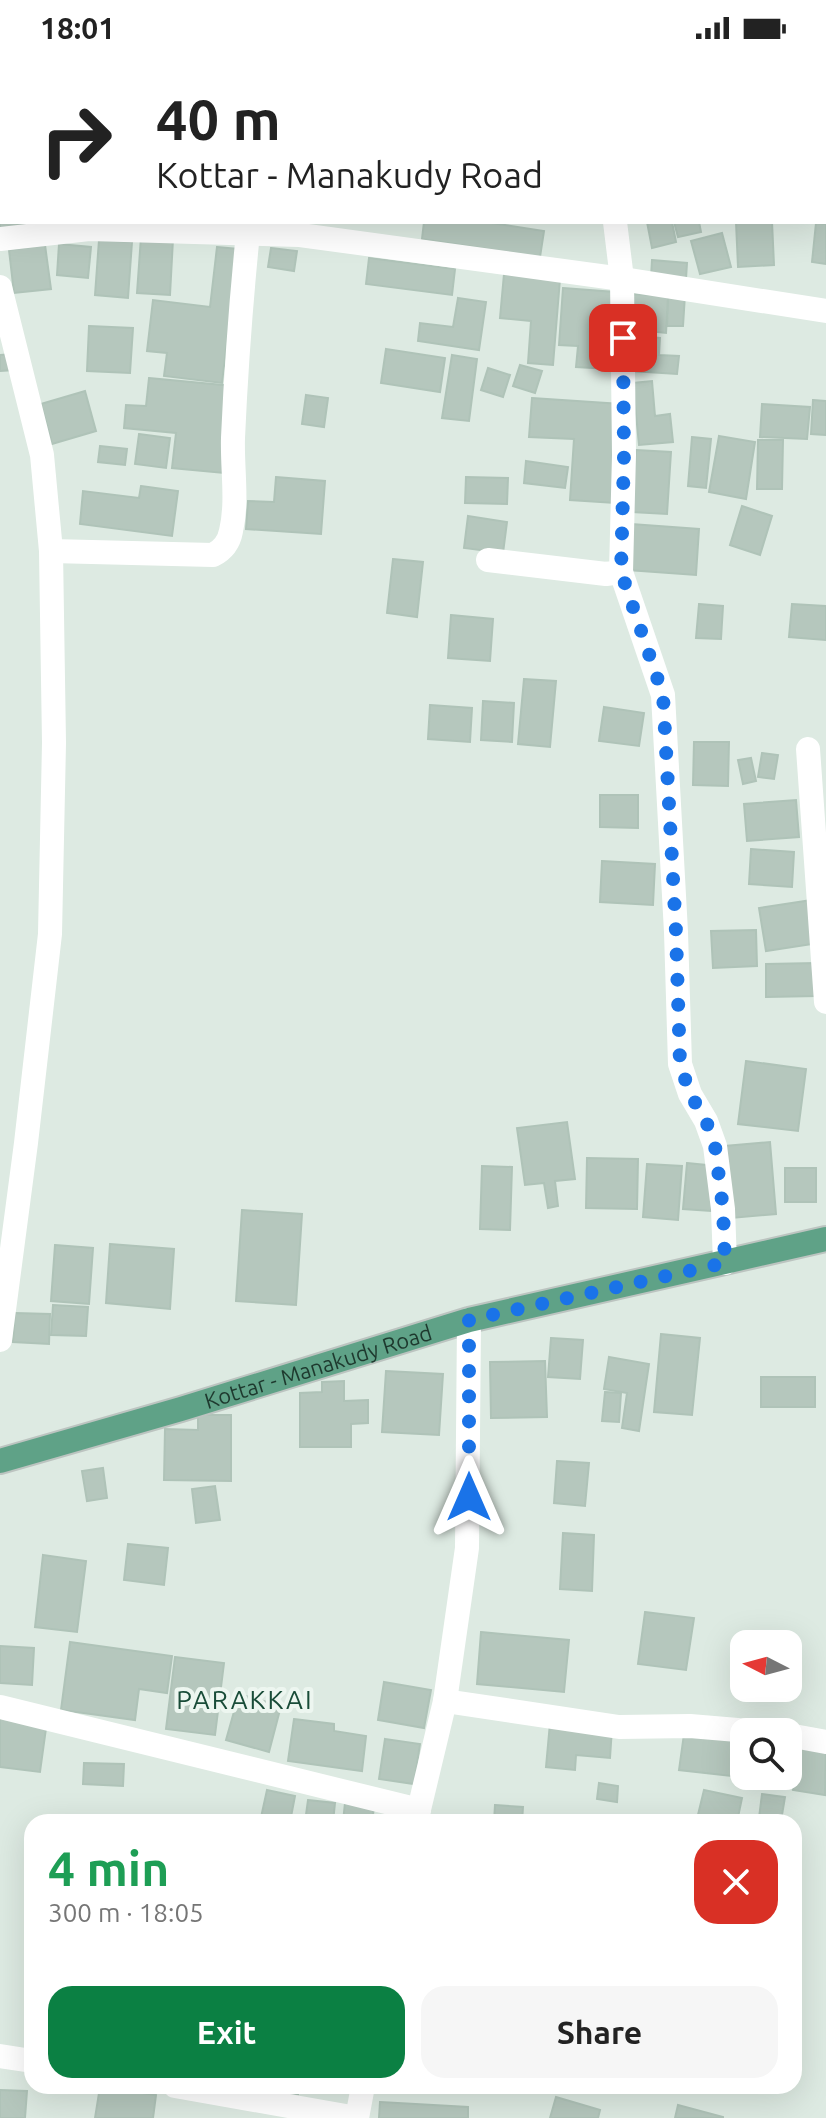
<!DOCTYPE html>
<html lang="en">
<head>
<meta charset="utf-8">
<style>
	:root { --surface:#fff; --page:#f6f6f6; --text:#222; --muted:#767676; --accent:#0b8043 }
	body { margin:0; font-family:Ubuntu,sans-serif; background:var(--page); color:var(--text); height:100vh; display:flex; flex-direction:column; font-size:30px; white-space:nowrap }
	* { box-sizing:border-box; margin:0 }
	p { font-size:26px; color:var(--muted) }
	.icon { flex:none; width:44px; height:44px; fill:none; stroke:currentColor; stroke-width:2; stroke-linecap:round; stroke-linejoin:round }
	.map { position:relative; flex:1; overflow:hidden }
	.drawer { position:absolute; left:24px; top:1758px; width:778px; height:280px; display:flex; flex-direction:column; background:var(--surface); border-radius:24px; box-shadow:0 8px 32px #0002 }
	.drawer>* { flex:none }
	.guide { position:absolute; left:0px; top:0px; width:826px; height:168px; box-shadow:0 8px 32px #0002; background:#fff; color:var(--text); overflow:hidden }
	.needle { width:52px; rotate:276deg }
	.fabs { position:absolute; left:730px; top:1574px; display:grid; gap:16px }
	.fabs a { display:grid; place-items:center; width:72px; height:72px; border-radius:16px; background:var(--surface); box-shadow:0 8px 32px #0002; font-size:40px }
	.pin { position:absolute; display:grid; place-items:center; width:68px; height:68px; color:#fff; margin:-34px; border-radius:16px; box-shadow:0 4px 12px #0006 }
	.me { position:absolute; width:88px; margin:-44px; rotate:0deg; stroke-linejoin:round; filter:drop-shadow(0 0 6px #0008) }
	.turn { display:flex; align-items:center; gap:28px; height:168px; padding:0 24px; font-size:36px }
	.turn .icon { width:104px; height:104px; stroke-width:2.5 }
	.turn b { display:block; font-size:56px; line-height:68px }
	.round { display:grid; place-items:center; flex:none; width:84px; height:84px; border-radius:24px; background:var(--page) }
	.headline { display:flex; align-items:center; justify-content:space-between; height:136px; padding:0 24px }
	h1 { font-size:48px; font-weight:700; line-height:60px; color:#1e9e55 }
	.primary-button { display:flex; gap:16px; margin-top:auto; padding:16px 24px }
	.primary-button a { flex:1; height:92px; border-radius:24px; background:var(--accent); color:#fff; font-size:32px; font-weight:700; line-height:92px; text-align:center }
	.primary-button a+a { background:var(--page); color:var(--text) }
	.status { display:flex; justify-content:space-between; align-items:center; height:56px; padding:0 40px; background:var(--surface); direction:ltr }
	.status svg { height:22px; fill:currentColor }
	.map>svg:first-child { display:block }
	.building { fill:#b5c7bd; stroke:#afc3b8; stroke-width:2 }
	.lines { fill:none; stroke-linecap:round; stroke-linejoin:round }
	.major-casing { stroke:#bcc4c0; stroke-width:28 }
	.minor { stroke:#fff; stroke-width:24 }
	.major { stroke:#5fa287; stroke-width:24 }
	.route { stroke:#1a73e8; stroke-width:14; stroke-dasharray:0 25.2 }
	.labels { text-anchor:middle; stroke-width:8; stroke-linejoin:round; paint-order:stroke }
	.street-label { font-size:22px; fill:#1e392e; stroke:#edf6f0 }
	.quarter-label { font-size:26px; letter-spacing:2px; fill:#194c38; stroke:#edf6f0 }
</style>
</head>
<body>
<div class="status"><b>18:01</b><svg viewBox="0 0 49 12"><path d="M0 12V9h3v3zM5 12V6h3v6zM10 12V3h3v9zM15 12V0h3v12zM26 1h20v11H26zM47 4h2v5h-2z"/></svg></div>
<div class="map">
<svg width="826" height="2062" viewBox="0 0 826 2062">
	<rect width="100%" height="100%" fill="#ddeae2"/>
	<g class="building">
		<rect x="193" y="0" width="34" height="2"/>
		<path d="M435,0h31l-1,2h-30z"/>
		<rect x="509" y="0" width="38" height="2"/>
		<path d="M640,0h41l-1,2h-41z"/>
		<rect x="692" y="0" width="65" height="2"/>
		<path d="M0,148h2v18h37v4l-39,5z"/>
		<path d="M424,166h61l59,9 -4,26 -118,-18z"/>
		<path d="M647,166h25l4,20 -24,6z"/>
		<path d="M674,166h25l2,10 -23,5z"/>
		<path d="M736,166h36l2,43 -36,2z"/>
		<path d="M816,167l10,1v40l-14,-2z"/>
		<path d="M722,177l9,34 -31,7 -9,-33z"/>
		<path d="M141,181l32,2 -3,56 -33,-2z"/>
		<path d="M99,184l33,2 -4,56 -33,-3z"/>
		<path d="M59,188l32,3 -3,31 -31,-3z"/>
		<path d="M45,189l6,44 -37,4 -5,-43z"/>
		<path d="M217,191l21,2 -16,134 -58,-7 3,-23 -20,-2 6,-51 57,7z"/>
		<path d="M271,192l26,3 -3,20 -26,-4z"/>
		<path d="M369,202l86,11 -3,26 -86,-11z"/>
		<path d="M652,204l35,3 -4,63h-16l1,-30 -18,-1z"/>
		<path d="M504,218l56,5 -7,86 -25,-2 3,-42 -31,-3z"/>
		<path d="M563,232l52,4 -5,77 -34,-2 2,-21 -19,-1z"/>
		<path d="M633,238l35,2 -2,37 -36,-4z"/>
		<path d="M458,242l28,4 -7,48 -61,-9 2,-18 33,4z"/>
		<path d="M89,270l44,2 -3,45 -43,-2z"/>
		<path d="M633,280l27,2 -1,17 20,1 -2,18 -46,-3z"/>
		<path d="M386,293l59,9 -5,34 -59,-9z"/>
		<path d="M12,298l2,16 -14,1v-16z"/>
		<path d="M452,299l25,4 -8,62 -27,-3z"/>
		<path d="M520,309l22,6 -7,22 -22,-7z"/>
		<path d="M488,312l22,7 -7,22 -22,-7z"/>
		<path d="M149,322l84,8 -9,87 -52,-5 4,-35 -52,-5 2,-23 20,1z"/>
		<path d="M652,325l3,35 15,-2 3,28 -34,3 -6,-62z"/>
		<path d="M85,335l11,40 -44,13 -11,-40z"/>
		<path d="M306,339l22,3 -4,29 -22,-3z"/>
		<path d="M532,342l89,6 -6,99 -45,-3 4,-61 -45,-2z"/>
		<path d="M813,344l13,1v34l-15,-1z"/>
		<path d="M762,348l48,3 -3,32 -47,-2z"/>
		<path d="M139,378l31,4 -4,30 -31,-4z"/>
		<path d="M719,380l36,6 -9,57 -37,-7z"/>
		<path d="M692,381l19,2 -5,49 -18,-2z"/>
		<path d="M758,384h25l-1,49h-25z"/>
		<path d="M100,390l27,3 -2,16 -27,-3z"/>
		<path d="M636,394l35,2 -4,62 -35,-2z"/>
		<path d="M526,405l42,6 -3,21 -41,-5z"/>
		<path d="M276,421l49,4 -4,53 -75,-5 2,-28 26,1z"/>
		<path d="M466,421l42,1 -1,26 -42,-1z"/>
		<path d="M141,430l37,5 -6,45 -92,-12 3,-33 56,7z"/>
		<path d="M742,450l30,10 -12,39 -30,-10z"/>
		<path d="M468,460l39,6 -4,31 -39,-5z"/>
		<path d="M631,468l68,5 -3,46 -68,-5z"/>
		<path d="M393,503l30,3 -6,55 -30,-4z"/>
		<path d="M699,548l24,2 -2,33 -25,-1z"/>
		<path d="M792,548l34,2v34l-37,-3z"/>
		<path d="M451,559l42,4 -3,42 -42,-3z"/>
		<path d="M524,623l32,2 -6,66 -32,-3z"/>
		<path d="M483,645l31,2 -2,39 -31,-2z"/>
		<path d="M430,649l42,3 -2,34 -42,-3z"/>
		<path d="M604,651l40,6 -5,33 -40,-5z"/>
		<path d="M694,686h35l-1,44 -35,-1z"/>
		<path d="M762,697l16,2 -4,24 -16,-2z"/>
		<path d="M751,702l5,23 -13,3 -5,-24z"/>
		<path d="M600,739h38v33l-38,-1z"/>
		<path d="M796,744l3,37 -52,4 -3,-37z"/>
		<path d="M751,793l43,3 -2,35 -43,-3z"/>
		<path d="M602,805l53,3 -2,41 -53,-3z"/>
		<path d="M812,844l7,43 -53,8 -7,-43z"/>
		<path d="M756,874l1,36 -44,2 -2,-37z"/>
		<path d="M816,907l1,33 -51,1v-33z"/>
		<path d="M746,1005l60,8 -8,62 -60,-7z"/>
		<path d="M567,1066l8,57 -20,2 3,25 -10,2 -4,-25 -19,2 -8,-57z"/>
		<path d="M770,1086l6,72 -45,4 -6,-72z"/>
		<path d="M587,1102l51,1 -1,50 -51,-1z"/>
		<path d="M687,1107l29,3 -5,45 -28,-2z"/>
		<path d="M647,1108l35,2 -4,54 -35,-3z"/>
		<path d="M482,1110l30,1 -2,63 -30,-1z"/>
		<rect x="785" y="1112" width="31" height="34"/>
		<path d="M242,1154l60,4 -6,91 -60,-4z"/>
		<path d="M110,1188l64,5 -4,60 -64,-6z"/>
		<path d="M55,1189l38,3 -4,56 -38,-3z"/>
		<path d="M53,1249l35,2 -2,29 -35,-1z"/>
		<path d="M15,1257l35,1 -1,30 -36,-2z"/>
		<path d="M661,1278l39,4 -8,77 -38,-3z"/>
		<path d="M551,1282l32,2 -3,39 -32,-2z"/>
		<path d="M609,1301l40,7 -10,67 -17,-3 5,-35 -23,-4z"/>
		<path d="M545,1305l2,56 -56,1 -1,-56z"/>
		<path d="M386,1315l57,3 -4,61 -57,-3z"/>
		<rect x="761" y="1321" width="54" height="30"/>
		<path d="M344,1325v20l24,-1v23l-17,1v23h-51v-54l22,-1v-10z"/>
		<path d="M605,1336l16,1 -2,29 -17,-1z"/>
		<path d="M198,1359h33v66l-67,-1 1,-51 33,1z"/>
		<path d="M557,1405l32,2 -4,43 -31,-3z"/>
		<path d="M103,1412l4,30 -20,3 -5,-30z"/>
		<path d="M215,1430l5,34 -24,3 -4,-34z"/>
		<path d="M563,1477l31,2 -2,56 -32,-2z"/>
		<path d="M128,1488l40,4 -4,37 -40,-5z"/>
		<path d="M43,1499l43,6 -9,71 -42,-5z"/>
		<path d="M645,1556l49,6 -8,52 -48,-6z"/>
		<path d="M481,1576l88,8 -5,52 -87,-8z"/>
		<path d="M70,1586l102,14 -5,37 -28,-4 -4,31 -74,-10z"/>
		<path d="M0,1590l34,2 -2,37 -32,-2z"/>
		<path d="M175,1601l49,6 -9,72 -49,-6z"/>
		<path d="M384,1626l47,8 -7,38 -46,-8z"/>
		<path d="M239,1638l42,12 -12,46 -43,-12z"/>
		<path d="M0,1658l47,7 -7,51 -40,-5z"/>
		<path d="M294,1663l40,5v7l32,5 -4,35 -74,-10z"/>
		<path d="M550,1667l62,5 -2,30 -34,-3 -1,15 -29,-3z"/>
		<path d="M684,1678l60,8v34h5v2l-70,-8z"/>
		<path d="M385,1683l35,5 -6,40 -35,-5z"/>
		<path d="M801,1685l25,4 -1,50 -32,-5z"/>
		<path d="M84,1707l40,1 -1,22 -40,-2z"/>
		<path d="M599,1727l19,3 -1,16 -20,-3z"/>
		<path d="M267,1734l28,6 -5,26h-30z"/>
		<path d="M704,1734l38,8 -5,24h-24l-16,-3z"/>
		<path d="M762,1738l23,3 -4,24 -22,-3z"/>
		<path d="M308,1744l27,3 -2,19h-28z"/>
		<path d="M345,1747l29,4 -2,15h-29z"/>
		<path d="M495,1749l28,2 -1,15h-28z"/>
		<path d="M255,2030h44l-1,8 -43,-6z"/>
		<path d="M100,2031l56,8 -3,23h-58z"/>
		<path d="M0,2034l27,1 -2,27h-25z"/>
		<path d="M556,2041l44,13 -2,8h-48z"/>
		<path d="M380,2046l88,5v11h-89z"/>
		<path d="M678,2049l45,12v1h-48z"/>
	</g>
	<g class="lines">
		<g class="major-casing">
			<g id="major">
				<path id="s1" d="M0,1405l181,-52 288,-89 357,-81"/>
			</g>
		</g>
		<g class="minor">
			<path d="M0,183l89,-10 211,6 322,44 204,32"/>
			<path d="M0,231l42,168 9,96 3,192 -4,191 -24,209 -26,197"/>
			<path d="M51,495l162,4c10,-5 16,-13 18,-24 7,-30 1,-62 2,-93 3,-68 8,-136 15,-205"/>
			<path d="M488,504l118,14 15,-2 3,-117 -2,-176 -7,-57"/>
			<path d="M621,516l42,123 13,237 4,132 10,30 16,27 9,25 8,63 2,54"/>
			<path d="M808,693l18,253"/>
			<path d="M445,1645l174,26 71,-1 71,6"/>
			<path d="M0,1651l419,103"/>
			<path d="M788,1679l38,7"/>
			<path d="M416,1766l29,-121 22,-153 2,-228"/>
			<path d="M0,2000l32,5"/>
			<path d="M175,2030l182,32"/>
			<path d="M357,2062l6,-32"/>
		</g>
		<use href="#major" class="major"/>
	</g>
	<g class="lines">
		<path class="route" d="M469,1441v-177l256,-57 -2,-54 -8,-63 -9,-25 -16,-27 -10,-30 -4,-132 -13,-237 -42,-123 3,-117 -1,-117"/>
	</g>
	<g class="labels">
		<g class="street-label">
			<text dy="8" stroke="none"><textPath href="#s1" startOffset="332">Kottar - Manakudy Road</textPath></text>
		</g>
		<g class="quarter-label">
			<text x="245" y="1653">PARAKKAI</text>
		</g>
	</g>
</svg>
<div class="fabs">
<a><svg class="needle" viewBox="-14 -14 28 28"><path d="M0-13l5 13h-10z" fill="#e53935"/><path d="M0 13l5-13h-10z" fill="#767676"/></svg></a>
<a><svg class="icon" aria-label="search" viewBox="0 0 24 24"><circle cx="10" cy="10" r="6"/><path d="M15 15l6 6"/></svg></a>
</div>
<div class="pin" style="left:623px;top:282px;background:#d93025"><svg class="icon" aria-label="arrive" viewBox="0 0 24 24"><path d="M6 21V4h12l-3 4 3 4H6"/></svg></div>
<svg class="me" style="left:469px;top:1441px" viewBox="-20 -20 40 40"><path d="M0-17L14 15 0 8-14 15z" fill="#1a73e8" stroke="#fff" stroke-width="4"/></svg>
<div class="guide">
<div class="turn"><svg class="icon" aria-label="right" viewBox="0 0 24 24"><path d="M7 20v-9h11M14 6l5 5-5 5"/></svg><div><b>40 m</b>Kottar - Manakudy Road</div></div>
</div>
<section class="drawer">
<div class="headline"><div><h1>4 min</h1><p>300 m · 18:05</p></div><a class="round" style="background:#d93025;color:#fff"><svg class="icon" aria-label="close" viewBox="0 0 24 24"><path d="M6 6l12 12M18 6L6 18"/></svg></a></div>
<div class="primary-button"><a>Exit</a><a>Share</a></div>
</section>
</div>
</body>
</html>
